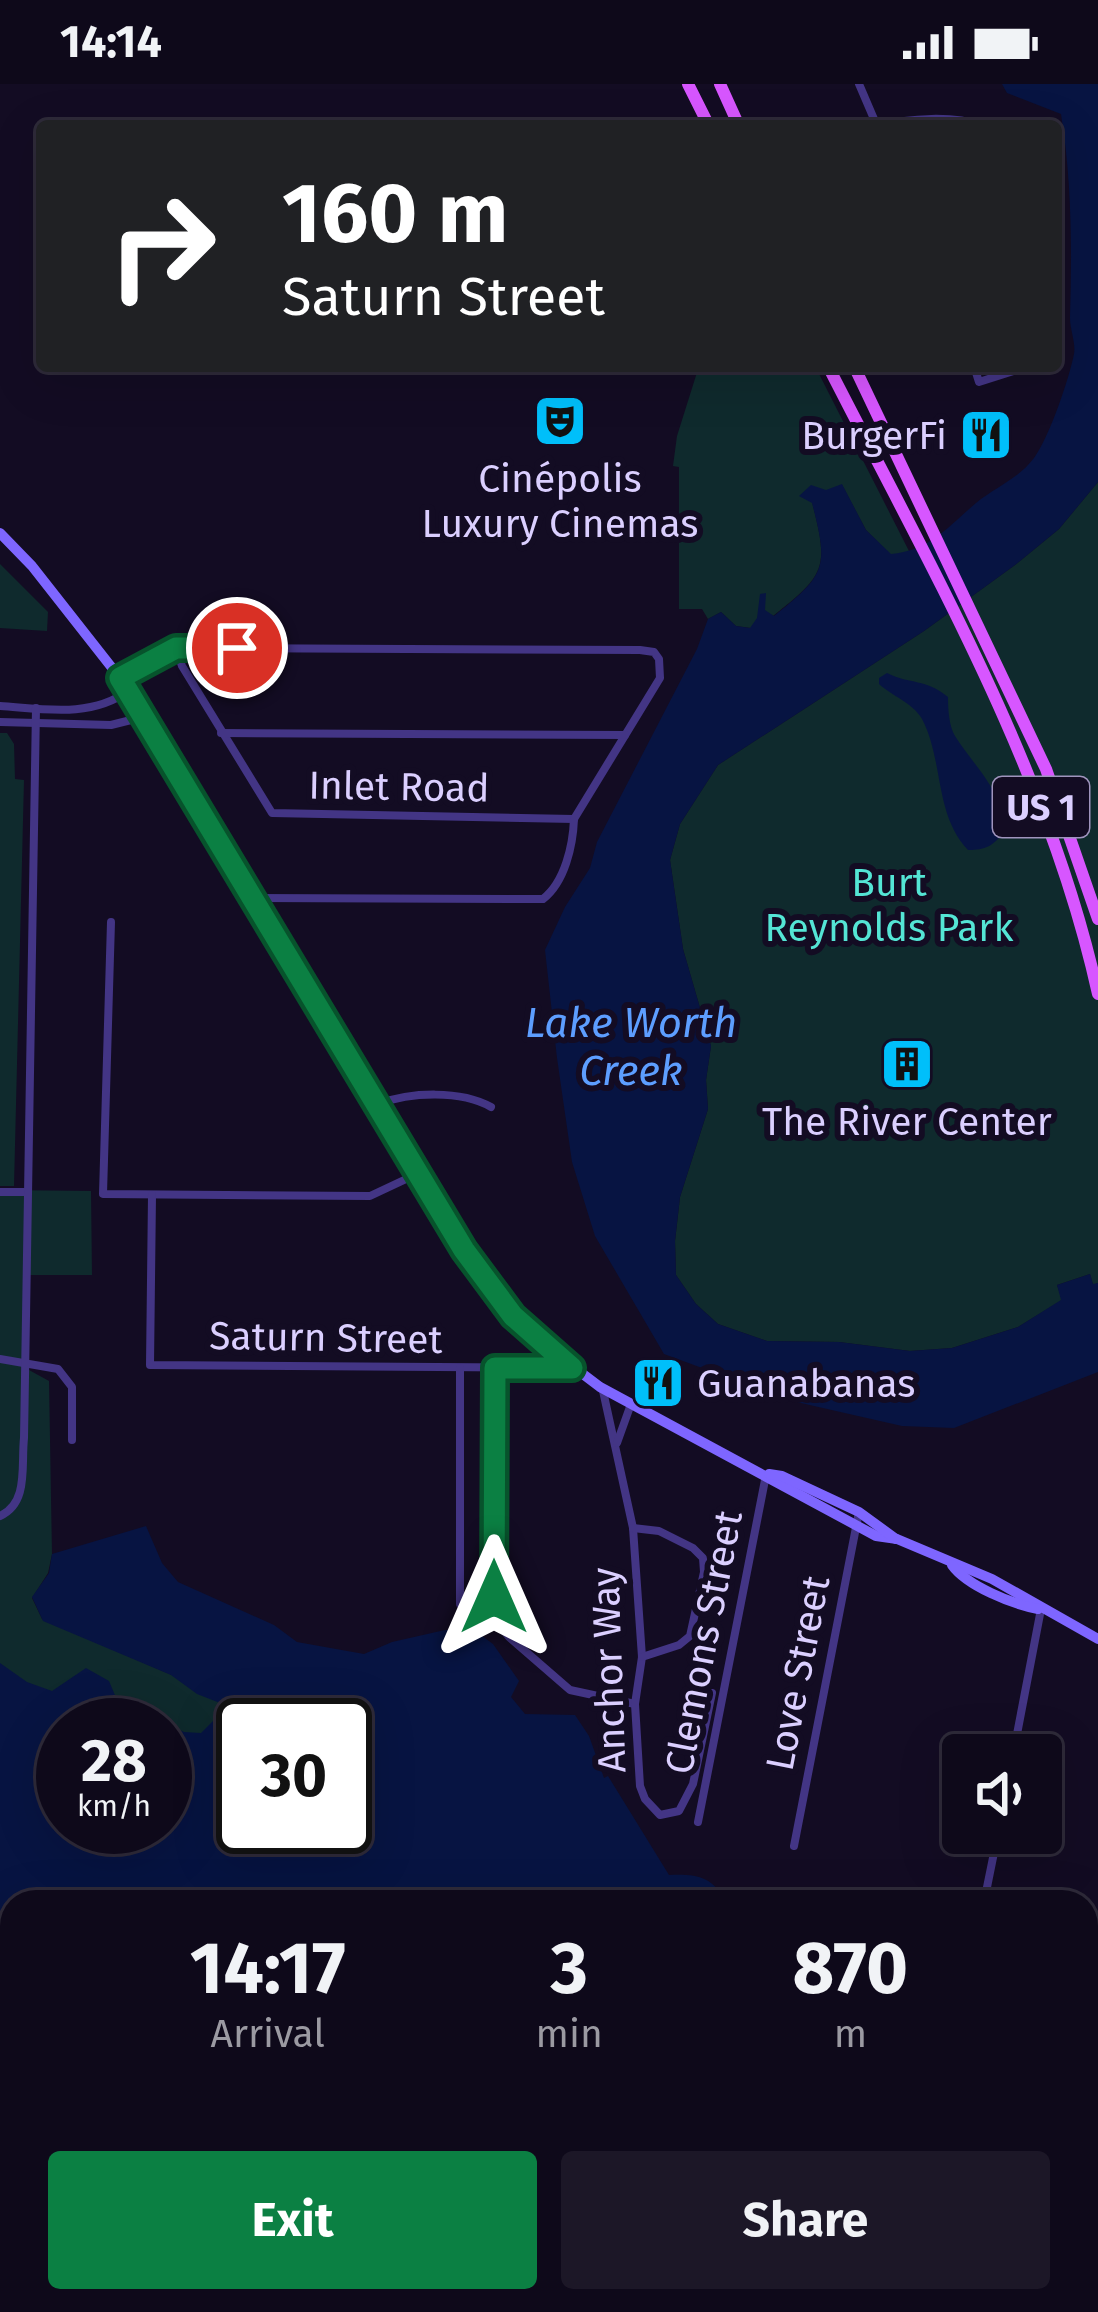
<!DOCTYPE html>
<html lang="en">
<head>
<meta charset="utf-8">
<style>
	:root { --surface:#0e091a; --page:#1c1727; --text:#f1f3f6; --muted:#9b9aa2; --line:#2e2a39; --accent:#0b8043 }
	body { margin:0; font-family:"Fira Sans",sans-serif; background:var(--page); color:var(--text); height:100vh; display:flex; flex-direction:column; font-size:45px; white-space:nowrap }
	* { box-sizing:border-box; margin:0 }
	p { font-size:39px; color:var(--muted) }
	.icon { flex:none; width:66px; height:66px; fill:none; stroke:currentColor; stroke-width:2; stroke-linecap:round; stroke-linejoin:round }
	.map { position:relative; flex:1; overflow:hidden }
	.panel { position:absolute; left:0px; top:1806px; width:1098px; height:423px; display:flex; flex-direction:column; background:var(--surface); border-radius:36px 36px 0 0; box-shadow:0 12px 48px #0002,0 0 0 3px var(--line) }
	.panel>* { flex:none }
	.guide { position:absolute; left:36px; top:36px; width:1026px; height:252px; border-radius:12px; box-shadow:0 12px 48px #0002,0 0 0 3px var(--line); background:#202124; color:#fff; overflow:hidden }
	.controls { position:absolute; left:942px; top:1650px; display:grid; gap:24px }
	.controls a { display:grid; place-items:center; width:120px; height:120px; border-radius:12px; background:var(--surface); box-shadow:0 12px 48px #0002,0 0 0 3px var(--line); font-size:60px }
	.speed { position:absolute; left:36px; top:1614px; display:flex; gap:24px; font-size:60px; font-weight:700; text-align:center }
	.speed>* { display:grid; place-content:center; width:156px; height:156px; border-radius:50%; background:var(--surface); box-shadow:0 12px 48px #0002,0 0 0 3px var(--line); line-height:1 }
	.speed small { font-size:30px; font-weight:400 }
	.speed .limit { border:6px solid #111; border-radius:18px; background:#fff; color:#111 }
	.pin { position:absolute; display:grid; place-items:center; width:102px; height:102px; color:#fff; margin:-51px; border:6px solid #fff; border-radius:50%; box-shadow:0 3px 12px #0007 }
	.me { position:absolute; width:132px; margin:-66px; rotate:0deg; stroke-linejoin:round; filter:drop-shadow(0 0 9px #0008) }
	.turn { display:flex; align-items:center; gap:42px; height:252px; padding:0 48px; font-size:54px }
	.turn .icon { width:156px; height:156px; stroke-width:2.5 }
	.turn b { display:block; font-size:84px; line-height:102px }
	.eta { display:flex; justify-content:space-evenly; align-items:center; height:204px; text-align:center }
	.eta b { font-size:72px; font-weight:700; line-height:84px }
	.button { display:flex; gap:24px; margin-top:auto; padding:24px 48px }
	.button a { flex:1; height:138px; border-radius:12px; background:var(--accent); color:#fff; font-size:48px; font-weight:700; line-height:138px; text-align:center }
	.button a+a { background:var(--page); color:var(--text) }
	.status { display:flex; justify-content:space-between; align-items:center; height:84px; padding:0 60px; background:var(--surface); direction:ltr }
	.status svg { height:33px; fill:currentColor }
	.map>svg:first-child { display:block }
	.green { fill:#0f2a2d }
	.water { fill:#071442; fill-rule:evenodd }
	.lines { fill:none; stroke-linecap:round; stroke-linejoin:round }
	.street { stroke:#433585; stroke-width:8 }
	.secondary { stroke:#7e66ff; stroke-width:10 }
	.primary { stroke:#d756ff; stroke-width:12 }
	.route-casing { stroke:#07532c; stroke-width:30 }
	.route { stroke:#0b8043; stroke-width:21 }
	.labels { text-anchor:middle; stroke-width:12; stroke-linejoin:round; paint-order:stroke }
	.shield { fill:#130c23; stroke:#9f94bd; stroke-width:3 }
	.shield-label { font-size:36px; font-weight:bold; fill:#dbcfff }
	.poi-label { font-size:39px; fill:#dbcfff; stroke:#130c23 }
	.street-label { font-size:39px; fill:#dbcfff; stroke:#130c23 }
	.park-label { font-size:39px; fill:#54e5d5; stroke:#130c23 }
	.water-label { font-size:42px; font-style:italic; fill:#5d9eff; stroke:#130c23 }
</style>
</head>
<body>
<div class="status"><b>14:14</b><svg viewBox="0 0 49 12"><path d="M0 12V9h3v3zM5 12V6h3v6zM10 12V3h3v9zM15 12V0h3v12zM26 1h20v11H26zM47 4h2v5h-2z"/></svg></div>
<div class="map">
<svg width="1098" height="2228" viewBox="0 0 1098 2228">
	<rect width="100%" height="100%" fill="#130c23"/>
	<g class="green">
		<path d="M699,282h116l95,187 -19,2 -25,-25 -24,-45 -30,17c17,66 14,72 -39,114l-8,-5 -14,17 -15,-2 -15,-14 -13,7 -6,-10h-23v-142l-6,-1 4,-30z"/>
		<path d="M1098,398v801l-5,2 -3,-11 -33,11 5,15 -44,27 -66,21 -42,3 -71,-9 -72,-1 -49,-17 -22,-20 -20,-29 -1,-34 5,-44 28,-88 -2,-29 5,-34 -28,-97 -13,-89 10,-36 38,-59 206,-134 91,-66 44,-36z"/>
		<path d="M0,480l48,48 -1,19 -47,-3z"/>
		<path d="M0,649h7l7,11 1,35 9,1 -10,406h-14z"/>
		<path d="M0,1106l91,1 1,84h-64l1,95 20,11 3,173 -4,19 -16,25 10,21 146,63 33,21 -1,13 -19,18 -17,-1 -39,-22 -37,3 -85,-31 -23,-19z"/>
		<path d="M1086,2192h12v36h-533l4,-11h517z"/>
	</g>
	<g class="water">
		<path d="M1002,0h96v398l-39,47 -44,36 -91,66 -206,134 -38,59 -10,36 13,89 28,97 -5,34 2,29 -28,88 -5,44 1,34 20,29 22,20 49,17 72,1 71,9 42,-3 66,-21 43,-27 -4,-15 33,-11 3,10 5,-1v89l-144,56 -52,-2 -110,-25 -128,-47 -69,-118 -23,-74 -15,-104 -12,-108 20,-43 25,-39 7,-26 100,-193 11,-30 13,-7 15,14 14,2 7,-10 3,-24 6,-1 -1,17 9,6c52,-42 55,-48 38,-113l-13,-7 12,-11 15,5 16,-6 24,46 25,24c38,-3 58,-28 85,-51 20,-16 42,-24 58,-45 15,-20 35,-79 40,-104 2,-11 -4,-24 -4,-36 2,-68 2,-136 -9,-204l-54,-21z"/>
		<path d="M887,589c24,12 38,5 61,24 0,12 1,29 7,39 21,33 47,53 50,95 -12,15 -19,19 -37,19 -34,-36 -24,-89 -46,-131 -9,-16 -30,-23 -43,-35v-6z"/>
		<path d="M146,1442l16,37 16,19 96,43 23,17 67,12 28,-12 53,-12h29l19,14 26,37 -8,16 14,17 50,1 14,21 15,42 4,-2 61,99c28,-1 43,1 57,27h-714v12l-12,-1v-250l27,19 25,9 34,-23 23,13 8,19 67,32 17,1 17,-17 2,-13 -23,-9 -26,-19 -128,-54 -11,-24 17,-24 3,-19zM165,1641v102h-102v-102zM243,1641h102v102h-102z"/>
		<rect x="1086" y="1897" width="12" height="295"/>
		<path d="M386,2217h183l-4,11h-188z"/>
	</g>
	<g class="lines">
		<g class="street">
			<path d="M859,0l18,42"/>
			<path d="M881,42c27,-8 74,-11 100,0"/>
			<path d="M974,282l5,16 50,-16"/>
			<path d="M176,564l6,18 90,147 302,6"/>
			<path d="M120,594l56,-30 464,2 14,2 5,7 1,19 -86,141c-1,26 -9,63 -31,80l-291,-1"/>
			<path d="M0,622c44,3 91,12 128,-15"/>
			<path d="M0,638l111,3 32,-8"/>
			<path d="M221,649l404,2"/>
			<path d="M111,838l-8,272 267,2 49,-23"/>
			<path d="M379,1020c31,-12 82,-14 112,3"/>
			<path d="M0,1108h27"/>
			<path d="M152,1111l-2,170 422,3"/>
			<path d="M0,1275l58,10 14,18v53"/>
			<path d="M460,1284v236"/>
			<path d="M495,1284l1,253 13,16 61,53 65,14"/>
			<path d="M603,1307l30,137 9,129 -7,47 5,82 5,13 15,16 19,-4 14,-27 19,-91"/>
			<path d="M617,1359l14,-39"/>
			<path d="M0,1432c29,-13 21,-50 24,-78l12,-730"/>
			<path d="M633,1444l26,3 34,17 10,10 1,14 -14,64 -11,9 -37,12"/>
			<path d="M1013,1671l28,-146"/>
			<path d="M698,1738l68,-347"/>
			<path d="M794,1762l65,-334"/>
			<path d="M984,1818l14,-69"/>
			<path d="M0,1903l12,3"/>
			<path d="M0,2026l12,4"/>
			<path d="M55,2228v-11"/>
			<path d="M172,2228l1,-11"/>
		</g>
		<g class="secondary">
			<path d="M0,449l32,33 88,112 344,571 30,44 40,44 66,50 276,149 21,3 95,40 106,60"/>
			<path d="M769,1390l13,2 77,36 37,27"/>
			<path d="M952,1481c15,21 60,39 86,44"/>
		</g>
		<g class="primary">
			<path d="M688,0l21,42"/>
			<path d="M720,0l19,42"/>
			<path d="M828,282c103,202 221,405 270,628"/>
			<path d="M854,282l192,403 52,150"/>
		</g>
	</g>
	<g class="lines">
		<g class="route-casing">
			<path id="route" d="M237,564h-61l-56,30 344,572 49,66 59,52h-77l-1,229"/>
		</g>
		<use href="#route" class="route"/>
	</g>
	<defs>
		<g id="theatre-square" transform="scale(2.7)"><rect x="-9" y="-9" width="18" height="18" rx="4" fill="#00bffa" stroke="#130c23"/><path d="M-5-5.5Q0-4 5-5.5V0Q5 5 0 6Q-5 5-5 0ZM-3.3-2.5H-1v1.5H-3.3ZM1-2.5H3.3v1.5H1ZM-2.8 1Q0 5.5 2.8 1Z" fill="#111"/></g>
		<g id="restaurant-square" transform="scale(2.7)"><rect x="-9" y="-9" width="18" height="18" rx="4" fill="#00bffa" stroke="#130c23"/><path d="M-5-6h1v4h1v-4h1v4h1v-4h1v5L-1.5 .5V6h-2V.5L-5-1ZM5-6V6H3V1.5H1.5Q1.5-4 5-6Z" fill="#111"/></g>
		<g id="building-square" transform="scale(2.7)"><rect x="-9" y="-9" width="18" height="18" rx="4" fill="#00bffa" stroke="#130c23"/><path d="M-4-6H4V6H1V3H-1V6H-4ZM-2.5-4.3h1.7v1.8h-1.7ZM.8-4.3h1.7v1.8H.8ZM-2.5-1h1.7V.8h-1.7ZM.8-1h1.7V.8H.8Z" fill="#111"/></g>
	</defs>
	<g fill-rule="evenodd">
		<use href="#theatre-square" x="560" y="337"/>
		<use href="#restaurant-square" x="986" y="351"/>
		<use href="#building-square" x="907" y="980"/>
		<use href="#restaurant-square" x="658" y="1299"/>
	</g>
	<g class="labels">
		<rect class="shield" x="993" y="693" width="96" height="60" rx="9"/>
		<g class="shield-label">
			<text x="1041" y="736">US 1</text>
		</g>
		<g class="poi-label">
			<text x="947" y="365" text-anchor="end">BurgerFi</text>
			<text x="560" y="408">Cinépolis<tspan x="560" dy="45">Luxury Cinemas</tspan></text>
			<text x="907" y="1051">The River Center</text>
			<text x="697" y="1313" text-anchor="start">Guanabanas</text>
		</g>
		<g class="street-label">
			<text transform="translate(399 702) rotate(1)" y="14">Inlet Road</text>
			<text transform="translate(326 1253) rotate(1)" y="14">Saturn Street</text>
			<text transform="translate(703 1558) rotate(-79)" y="14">Clemons Street</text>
			<text transform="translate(608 1586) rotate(-92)" y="14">Anchor Way</text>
			<text transform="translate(797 1589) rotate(-79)" y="14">Love Street</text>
		</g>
		<g class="park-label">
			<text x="889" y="812">Burt<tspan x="889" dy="45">Reynolds Park</tspan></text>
		</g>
		<g class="water-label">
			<text x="631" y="953">Lake Worth<tspan x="631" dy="48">Creek</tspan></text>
		</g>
	</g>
</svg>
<div class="controls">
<a><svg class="icon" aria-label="sound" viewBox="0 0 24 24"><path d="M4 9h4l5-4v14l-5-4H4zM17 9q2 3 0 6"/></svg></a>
</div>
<div class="speed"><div>28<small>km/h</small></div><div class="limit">30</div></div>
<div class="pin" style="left:237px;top:564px;background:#d93025"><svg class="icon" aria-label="arrive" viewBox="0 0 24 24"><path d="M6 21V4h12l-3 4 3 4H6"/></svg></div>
<svg class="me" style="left:494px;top:1513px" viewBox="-20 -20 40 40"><path d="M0-17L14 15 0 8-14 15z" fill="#0b8043" stroke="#fff" stroke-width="4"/></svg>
<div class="guide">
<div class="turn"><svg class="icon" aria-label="right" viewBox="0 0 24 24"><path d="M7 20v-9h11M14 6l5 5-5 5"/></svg><div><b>160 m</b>Saturn Street</div></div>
</div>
<section class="panel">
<div class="eta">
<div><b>14:17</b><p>Arrival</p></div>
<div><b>3</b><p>min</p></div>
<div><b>870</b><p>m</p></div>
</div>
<div class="button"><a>Exit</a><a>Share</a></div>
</section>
</div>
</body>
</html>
